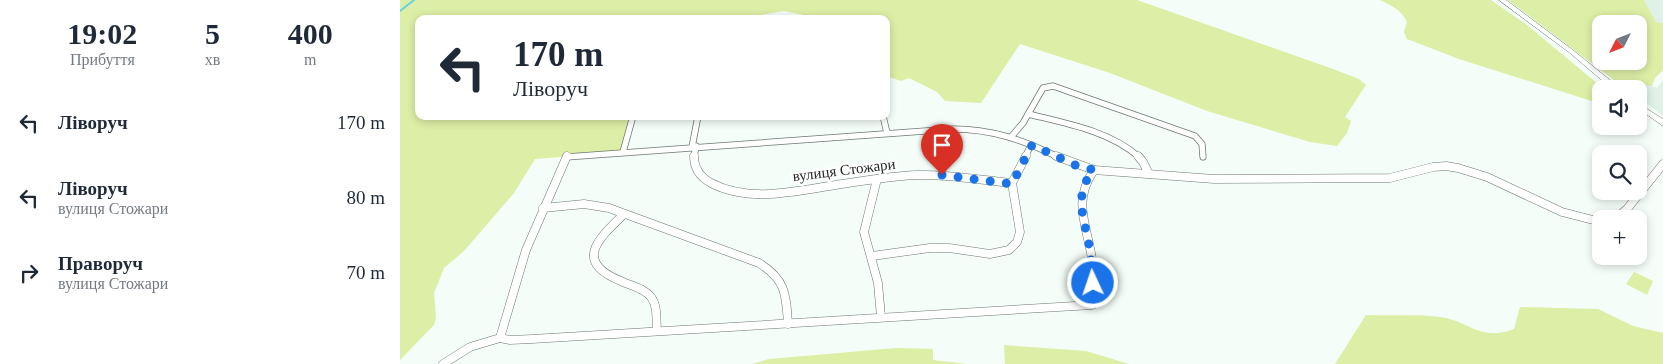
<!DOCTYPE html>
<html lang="uk">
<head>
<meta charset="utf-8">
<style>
	:root { --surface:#fff; --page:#f6f6f7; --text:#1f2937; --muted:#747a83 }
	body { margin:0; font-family:"Times New Roman",serif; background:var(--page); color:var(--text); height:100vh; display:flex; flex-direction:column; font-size:19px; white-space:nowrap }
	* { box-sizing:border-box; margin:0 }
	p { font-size:16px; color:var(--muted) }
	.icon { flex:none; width:28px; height:28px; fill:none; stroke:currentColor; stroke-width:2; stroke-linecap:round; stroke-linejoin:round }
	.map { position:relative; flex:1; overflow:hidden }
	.sheet { display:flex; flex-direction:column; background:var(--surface); width:400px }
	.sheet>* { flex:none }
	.hud { position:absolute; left:15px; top:15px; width:475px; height:105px; border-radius:10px; box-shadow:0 2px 8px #0003; background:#fff; color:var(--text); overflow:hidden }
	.needle { width:32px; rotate:228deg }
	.fabs { position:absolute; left:1192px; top:15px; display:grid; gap:10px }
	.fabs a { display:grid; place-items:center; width:55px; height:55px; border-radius:10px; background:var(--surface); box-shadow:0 2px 8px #0003; font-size:25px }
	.pin { position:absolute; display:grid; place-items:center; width:42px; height:42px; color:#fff; margin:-51px -21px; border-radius:50% 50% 50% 0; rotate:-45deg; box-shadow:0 0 5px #0007 }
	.pin .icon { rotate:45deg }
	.me { position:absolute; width:55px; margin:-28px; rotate:357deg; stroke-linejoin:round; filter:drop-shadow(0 0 4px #0008) }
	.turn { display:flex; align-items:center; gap:18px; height:105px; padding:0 15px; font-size:22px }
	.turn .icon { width:65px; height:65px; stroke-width:2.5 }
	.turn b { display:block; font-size:35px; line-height:42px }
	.eta { display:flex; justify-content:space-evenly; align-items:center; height:85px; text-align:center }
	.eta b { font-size:30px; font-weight:700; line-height:35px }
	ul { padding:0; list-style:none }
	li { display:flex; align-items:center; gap:15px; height:75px; padding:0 15px }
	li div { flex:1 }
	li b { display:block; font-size:19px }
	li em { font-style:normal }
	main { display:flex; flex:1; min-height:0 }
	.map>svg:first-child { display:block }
	.built { fill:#e0f1e8 }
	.green { fill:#ddeea6; fill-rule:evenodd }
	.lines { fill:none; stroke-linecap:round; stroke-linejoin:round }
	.stream { stroke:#62d4e2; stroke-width:2 }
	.street-far1-casing { stroke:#6e7671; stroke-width:7 }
	.street-casing { stroke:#6e7671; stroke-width:9 }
	.secondary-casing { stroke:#6e7671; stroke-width:1 }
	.street-far1 { stroke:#fff; stroke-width:5.5 }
	.street { stroke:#fff; stroke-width:8 }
	.secondary { fill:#fff; fill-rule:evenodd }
	.route { stroke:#1a73e8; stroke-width:9; stroke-dasharray:0 16.2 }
	.labels { text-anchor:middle; stroke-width:5; stroke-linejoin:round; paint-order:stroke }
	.street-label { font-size:15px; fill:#232625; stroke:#fff }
</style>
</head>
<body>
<main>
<section class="sheet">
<div class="eta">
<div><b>19:02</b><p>Прибуття</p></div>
<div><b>5</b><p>хв</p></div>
<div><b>400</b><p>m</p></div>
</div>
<ul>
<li><svg class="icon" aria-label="left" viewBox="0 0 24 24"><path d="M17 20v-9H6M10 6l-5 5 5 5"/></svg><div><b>Ліворуч</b></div><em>170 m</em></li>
<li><svg class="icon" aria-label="left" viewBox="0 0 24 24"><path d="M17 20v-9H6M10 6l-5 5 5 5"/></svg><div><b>Ліворуч</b><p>вулиця Стожари</p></div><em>80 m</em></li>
<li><svg class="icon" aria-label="right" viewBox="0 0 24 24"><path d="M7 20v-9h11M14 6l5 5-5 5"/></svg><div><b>Праворуч</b><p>вулиця Стожари</p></div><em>70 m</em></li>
</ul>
</section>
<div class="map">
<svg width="1263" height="364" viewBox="0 0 1263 364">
	<rect width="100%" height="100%" fill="#f4fdf8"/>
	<g class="built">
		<path d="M1244,0h19v23l-7,-1z"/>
		<path d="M1263,80v36l-24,-19v-8h-11l-13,-8 27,2 15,5z"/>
	</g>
	<g class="green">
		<path d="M0,0h737l196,69 26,10 7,6 -21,32 6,4 -4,12 -10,13 -27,-4 -103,-31 -97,-38 -90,-29 -39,59 -36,-2 -8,-9 -28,-14 -8,3 -15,-5v-57h-62l-40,-8 -23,4 -61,4h-281v97h214l-10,36 -88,7 -21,34 -50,58 -20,17 -10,25 2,25 -2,7 -34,35z"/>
		<path d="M980,0h111l36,25 77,64h-3v15l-142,-45 -52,-20 -3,-7 3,-10c-6,-12 -14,-16 -27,-22z"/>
		<path d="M1108,0h136l12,22 7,1v47l-8,8 -3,8 -37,-5zM1201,24h38v37h-38z"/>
		<path d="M1234,272l19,9 -6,14 -21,-11z"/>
		<path d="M1120,307l78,2 35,17 30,7v31h-328l31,-49c25,1 49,-1 74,2 30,4 39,25 74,12z"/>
		<path d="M604,345l82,6 43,13h-124z"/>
		<path d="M496,348l37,1v11l34,4h-215l17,-5z"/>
	</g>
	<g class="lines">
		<path class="stream" d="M0,11l14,-11"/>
		<g class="street-far1-casing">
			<g id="street-far1">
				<path d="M628,114c37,9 82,17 111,43"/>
				<path d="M483,116l4,17"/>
				<path d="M611,137l12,-14 20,-35 10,-2 142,50 7,8 1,13"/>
				<path d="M292,147l6,-31"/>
				<path d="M223,152l10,-36"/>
				<path d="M166,157l387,-28c39,0 70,11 105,28"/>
				<path d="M294,157l2,-11"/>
				<path d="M625,157l6,-12"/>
			</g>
		</g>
		<g class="street-casing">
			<g id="street">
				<path d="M167,156l-41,94 -26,88 10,2 22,-1 560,-34c0,-15 2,-31 0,-46 -5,-34 -20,-57 2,-89"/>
				<path d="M294,156c0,13 6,21 17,27 40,21 89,7 131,1 25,-4 50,-8 75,-9 32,-1 63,5 95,8l14,-27"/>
				<path d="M656,156l38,14"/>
				<path d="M738,156l5,6 6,12"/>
				<path d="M694,170l120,9 176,-1 43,-11 13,-1 12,2 29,9 75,35 39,10"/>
				<path d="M477,179l-13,53 14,51 3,34"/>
				<path d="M143,208l41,-4 25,4 150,55c27,17 27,31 29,61"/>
				<path d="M224,214c-26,25 -51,48 -3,67 10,5 23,7 30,16 7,9 5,23 6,34"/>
				<path d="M1215,219l12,-10 36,-45"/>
				<path d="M472,256l58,-8h19l41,6 19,-4 8,-8 3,-10 -8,-49"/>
				<path d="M43,364l27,-17 30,-9"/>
			</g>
		</g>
		<g class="secondary-casing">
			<g id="secondary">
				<path d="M1099,0h7l68,51 47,38h-9l-42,-36z"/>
				<path d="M1239,104l24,15v7l-24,-17z"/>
			</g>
		</g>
		<use href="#street-far1" class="street-far1"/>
		<use href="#street" class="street"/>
		<use href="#secondary" class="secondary"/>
	</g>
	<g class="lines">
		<path class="route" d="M542,175l70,9 20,-39 43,20 19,5c-20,22 -11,45 -6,70 3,14 4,28 5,43"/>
	</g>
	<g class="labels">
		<g class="street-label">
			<text transform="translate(444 170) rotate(-7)" y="5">вулиця Стожари</text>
		</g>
	</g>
</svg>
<div class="fabs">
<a><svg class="needle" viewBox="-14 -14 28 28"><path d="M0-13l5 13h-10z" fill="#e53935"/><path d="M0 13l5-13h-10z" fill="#747a83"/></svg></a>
<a><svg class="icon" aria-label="sound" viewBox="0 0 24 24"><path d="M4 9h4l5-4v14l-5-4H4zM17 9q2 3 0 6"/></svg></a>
<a><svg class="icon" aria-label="search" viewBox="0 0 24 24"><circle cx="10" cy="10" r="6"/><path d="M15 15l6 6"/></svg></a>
<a>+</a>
</div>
<div class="pin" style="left:542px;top:175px;background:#d93025"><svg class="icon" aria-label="arrive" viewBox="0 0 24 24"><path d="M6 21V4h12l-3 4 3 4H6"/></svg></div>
<svg class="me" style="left:693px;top:283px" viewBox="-20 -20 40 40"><circle r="17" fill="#1a73e8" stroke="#fff" stroke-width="3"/><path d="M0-11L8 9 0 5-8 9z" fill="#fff"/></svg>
<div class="hud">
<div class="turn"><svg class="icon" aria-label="left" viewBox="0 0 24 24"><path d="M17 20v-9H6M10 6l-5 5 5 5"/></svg><div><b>170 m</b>Ліворуч</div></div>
</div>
</div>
</main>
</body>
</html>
